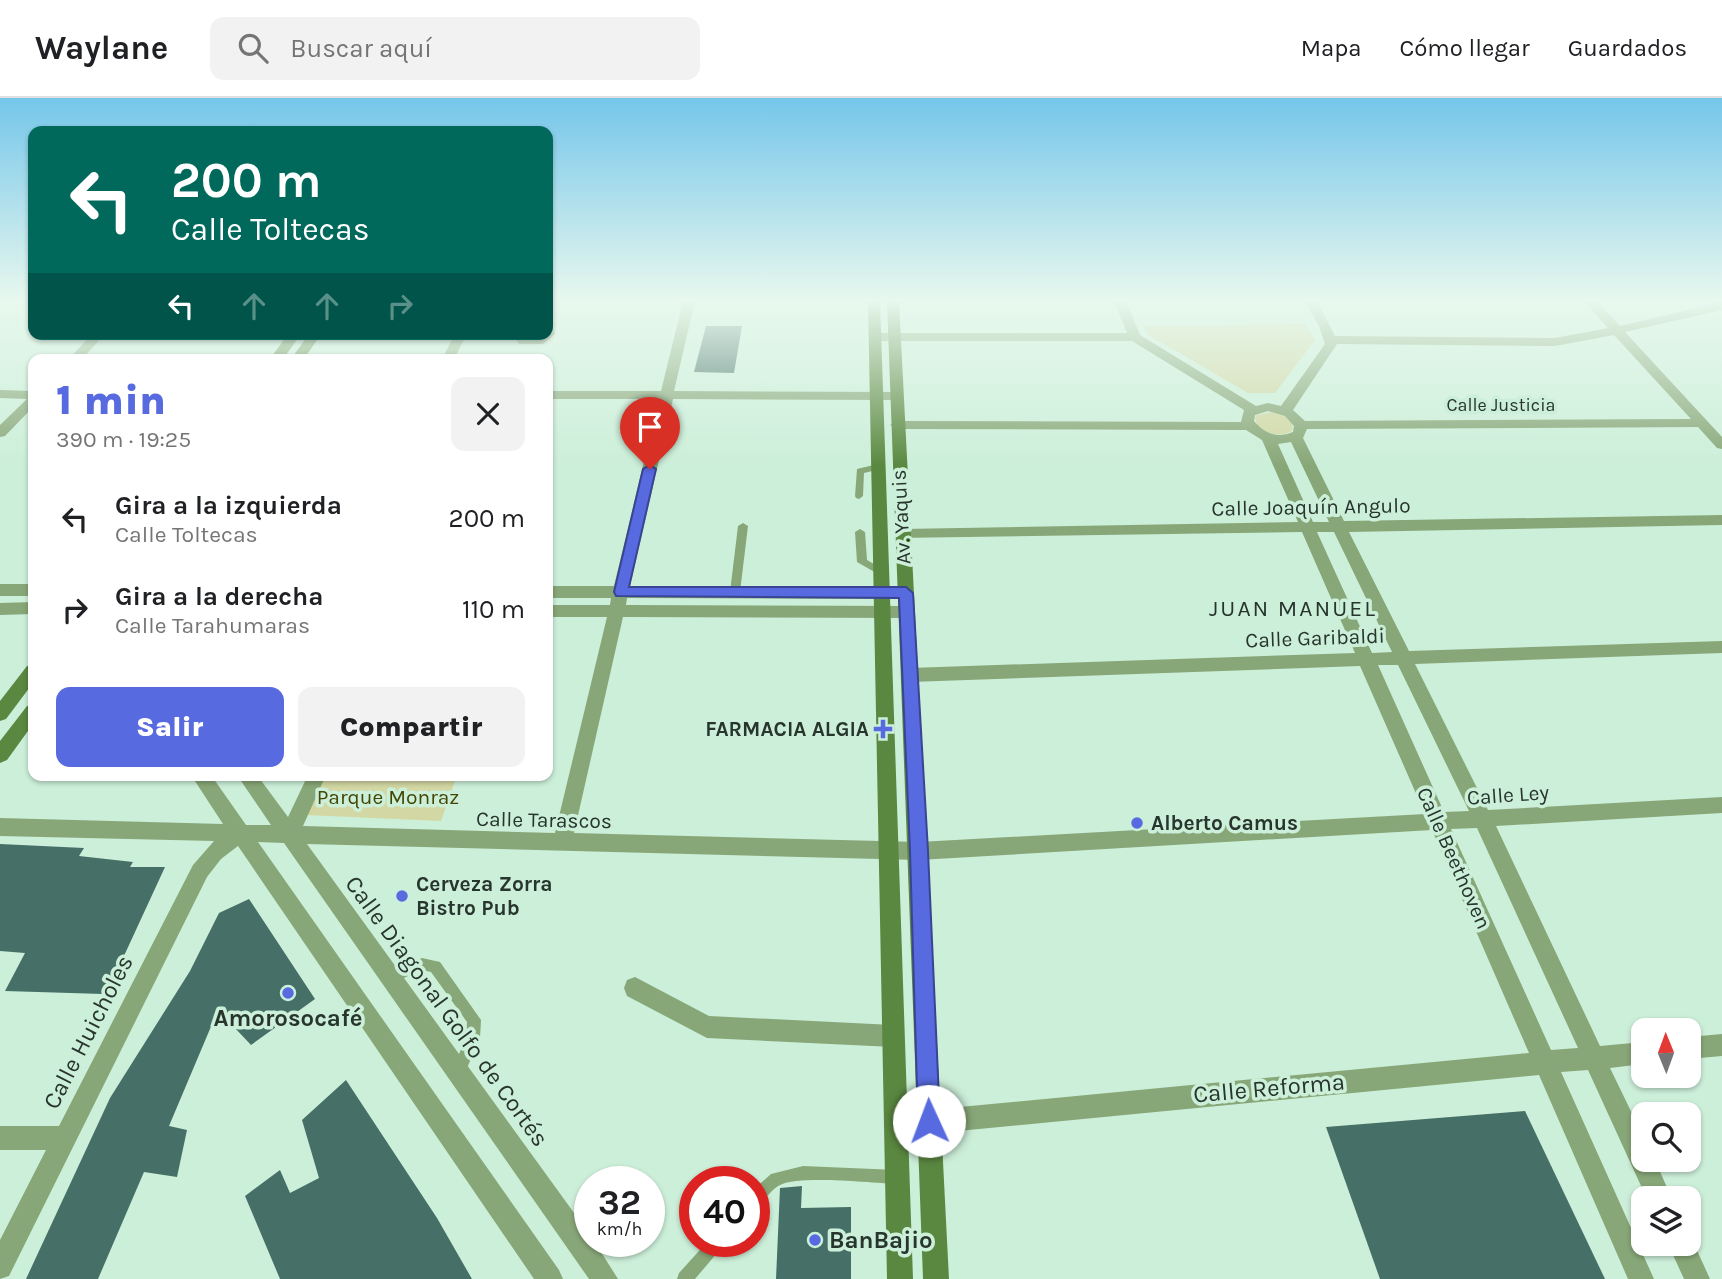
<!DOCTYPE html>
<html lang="es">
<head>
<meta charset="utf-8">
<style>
	:root { --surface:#fff; --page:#f2f2f2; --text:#202124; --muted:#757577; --line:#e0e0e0; --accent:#576ae0 }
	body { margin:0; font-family:Karla,sans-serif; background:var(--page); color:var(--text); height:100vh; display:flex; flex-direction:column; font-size:26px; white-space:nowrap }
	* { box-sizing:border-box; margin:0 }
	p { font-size:23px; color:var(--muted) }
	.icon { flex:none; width:38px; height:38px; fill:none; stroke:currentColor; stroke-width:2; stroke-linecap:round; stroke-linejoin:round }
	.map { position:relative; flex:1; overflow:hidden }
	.panel { position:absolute; left:28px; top:256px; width:525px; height:427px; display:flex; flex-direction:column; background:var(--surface); border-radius:14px; box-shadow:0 2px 5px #0004 }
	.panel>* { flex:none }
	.banner { position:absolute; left:28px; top:28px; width:525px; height:214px; border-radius:14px; box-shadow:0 2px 5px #0004; background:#00695c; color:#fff; overflow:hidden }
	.needle { width:46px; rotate:359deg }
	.buttons { position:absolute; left:1631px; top:920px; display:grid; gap:14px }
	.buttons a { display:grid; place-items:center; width:70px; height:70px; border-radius:14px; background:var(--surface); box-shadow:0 2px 5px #0004; font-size:35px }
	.speed { position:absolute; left:574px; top:1068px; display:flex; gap:14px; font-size:35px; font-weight:700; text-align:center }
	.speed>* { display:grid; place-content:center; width:91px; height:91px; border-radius:50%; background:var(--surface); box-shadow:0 2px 5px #0004; line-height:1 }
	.speed small { font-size:18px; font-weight:400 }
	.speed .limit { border:10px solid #d22; background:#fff; color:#111 }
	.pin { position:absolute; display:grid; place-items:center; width:60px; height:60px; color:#fff; margin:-72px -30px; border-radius:50% 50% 50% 0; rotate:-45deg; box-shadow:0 0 7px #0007 }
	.pin .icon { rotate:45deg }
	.me { position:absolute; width:77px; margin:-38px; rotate:358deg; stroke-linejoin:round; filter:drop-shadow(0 0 5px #0008) }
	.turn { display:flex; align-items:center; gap:24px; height:147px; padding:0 28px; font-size:32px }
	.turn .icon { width:91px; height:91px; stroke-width:2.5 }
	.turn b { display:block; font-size:49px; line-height:60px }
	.lanes { display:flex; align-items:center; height:66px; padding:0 28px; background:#0003; justify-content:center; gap:35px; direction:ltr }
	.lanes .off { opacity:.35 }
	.round { display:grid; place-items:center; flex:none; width:74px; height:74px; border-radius:14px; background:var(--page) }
	.headline { display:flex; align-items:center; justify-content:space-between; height:119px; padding:0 28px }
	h1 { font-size:42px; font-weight:800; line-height:52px; color:var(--accent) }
	.primary-button { display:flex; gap:14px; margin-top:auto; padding:14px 28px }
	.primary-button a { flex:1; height:80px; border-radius:14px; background:var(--accent); color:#fff; font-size:28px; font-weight:800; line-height:80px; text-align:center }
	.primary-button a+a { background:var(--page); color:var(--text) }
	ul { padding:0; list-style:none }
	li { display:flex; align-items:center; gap:21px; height:91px; padding:0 28px }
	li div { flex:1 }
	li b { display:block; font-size:26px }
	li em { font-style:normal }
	header { display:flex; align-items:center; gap:42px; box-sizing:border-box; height:98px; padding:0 35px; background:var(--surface); border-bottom:2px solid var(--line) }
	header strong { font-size:33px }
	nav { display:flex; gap:38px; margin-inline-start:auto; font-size:24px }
	.search { width:490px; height:63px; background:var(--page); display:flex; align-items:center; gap:18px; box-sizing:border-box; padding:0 24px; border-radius:14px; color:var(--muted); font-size:26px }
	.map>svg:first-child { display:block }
	.green { fill:#d2d7a3 }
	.building { fill:#466f67 }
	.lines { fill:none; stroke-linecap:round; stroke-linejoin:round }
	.lane { fill:#88a778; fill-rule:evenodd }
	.street { fill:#88a778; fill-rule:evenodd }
	.secondary { fill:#5a8840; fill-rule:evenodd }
	.route { fill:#576ae0; stroke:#394592; stroke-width:2 }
	.poi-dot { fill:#576ae0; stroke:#ccefd9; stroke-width:2.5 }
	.labels { text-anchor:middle; stroke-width:7; stroke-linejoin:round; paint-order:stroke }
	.far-street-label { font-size:18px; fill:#27352d; stroke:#ccefd9 }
	.street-label { font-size:21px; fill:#27352d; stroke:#ccefd9 }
	.poi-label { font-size:21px; font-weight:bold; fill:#27352d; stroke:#ccefd9; text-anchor:start }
	.park-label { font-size:21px; fill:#444704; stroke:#ccefd9 }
	.neighbourhood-label { font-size:23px; letter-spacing:2px; fill:#27352d; stroke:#ccefd9 }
	.near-street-label { font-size:24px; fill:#27352d; stroke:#ccefd9 }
	.near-poi-label { font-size:24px; font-weight:bold; fill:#27352d; stroke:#ccefd9 }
</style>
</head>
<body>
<header>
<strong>Waylane</strong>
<div class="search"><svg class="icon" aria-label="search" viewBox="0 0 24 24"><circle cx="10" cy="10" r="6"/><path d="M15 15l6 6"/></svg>Buscar aquí</div>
<nav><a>Mapa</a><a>Cómo llegar</a><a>Guardados</a></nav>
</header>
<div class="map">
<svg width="1722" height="1181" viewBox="0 0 1722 1181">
	<rect width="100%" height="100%" fill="#ccefd9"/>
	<g class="green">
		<path d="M1305,226l10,16 -40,53h-27l-101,-59 -4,-8z"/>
		<path d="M1274,314l13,4 6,7 -1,8c-13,7 -24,3 -35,-6l-2,-7 2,-3z"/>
		<path d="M325,677h132l-16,46 -135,-6z"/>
	</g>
	<g class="building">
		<path d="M706,228h36l-8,47 -40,-1z"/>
		<path d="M0,746l84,4 -5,8 54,6 -3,5h35l-42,91 -20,36 -98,-3 20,-38 -25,-2z"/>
		<path d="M249,801l66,100 -64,46 -33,-35 -49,116 18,4 -10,47 -33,-5 -46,107h-72l84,-181 80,-127 29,-58z"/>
		<path d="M346,982l91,138 35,61h-192l-35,-83 35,-26 10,23 29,-15 -17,-58z"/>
		<path d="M1525,1013l80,168h-225l-54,-152z"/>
		<path d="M802,1088l-1,22 50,-1v72h-75l4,-91z"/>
	</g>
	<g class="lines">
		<g class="lane">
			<path d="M878,366l3,1v4l-17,4 -1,23 -4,3 -3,-1 -1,-2 2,-27z"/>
			<path d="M743,425l5,3 -8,66 -5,4 -5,-4 8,-66z"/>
			<path d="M860,431l5,3 2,28 17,10 2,2 -2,2h-6l-21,-12 -2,-30z"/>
			<path d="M422,860l18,4 41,58 -1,18 -16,37 -5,2 -5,-2 -2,-5 14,-32 1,-16 -36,-50 -9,-2 -30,13 -5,-2 -2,-4 2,-4z"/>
			<path d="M803,1068l94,4 5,2 2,5 -2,5 -5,2c-26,-1 -97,-9 -117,1 -10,5 -15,17 -26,21v-17l17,-15z"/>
			<path d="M708,1143h18l-3,5 -28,33h-18l2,-6z"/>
		</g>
		<g class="street">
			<path d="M683,203h12l-21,90 223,1 7,4 -7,4 -224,-1 -43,187 276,1 8,6 -8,6 -279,-1 -1,7 280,1 8,6 -8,6 -283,-1 -49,216 345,9 506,-28 -65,-148 -450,16 -6,-2 -3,-5 3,-5 6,-2 445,-15 -53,-121 -405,6 -3,-4 3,-4 5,-1 396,-7 -36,-82 -16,-10 -349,-1 -7,-4 7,-4 344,1 3,-12 -112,-69h-257l-6,-4 6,-4h252l-13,-32h12l14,34 116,71 12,-3 13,3 44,-62 -6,-18 -14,-25h12l18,35 220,2 53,-10 -24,-27h13l23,25 102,-24v8l-97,22 97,105v12l-5,-1 -19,-21 -391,2 -4,9 41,83 378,-6v10l-373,7 60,119 313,-10v12l-307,11 73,146 234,-13v16l-226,13 104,220 43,-4v22l-33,4 33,68v24h12l17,39h-25l-59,-129 -27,2 93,207h-26l-89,-204 -643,62 -8,-4 -4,-8 4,-8 8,-4 633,-60 -97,-223 -513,30 -612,-16 283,391v6h4l24,38h-29l-305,-436 -26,-1 301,428 4,9h-29l-296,-433 -17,13 -14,18 -198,399 -9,3v-39l46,-90h-46v-24h59l134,-261 21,-24 -214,-5v-18l223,6 -32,-49h20l35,50h25l-34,-50h20l31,42 20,-42h18l-23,51 252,7 52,-216h-59v-12h62l1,-7h-63v-12h66l45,-187h-111v-8h113zM1614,237l77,84 -386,2 -12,-11 44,-66 218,2zM1268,313l17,5 9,10 -1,6c-16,7 -29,1 -39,-11l1,-6zM1291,344l38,80h-16l-35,-78zM1317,434h17l58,120 -20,1zM1378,567h20l71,146 -25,1zM1477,730l101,220 -27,2 -100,-221z"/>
			<path d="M548,227l4,1 3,8 -12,10h-24l-7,-10h12l3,3 21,-3z"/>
			<path d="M92,236h13l-23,25h-13z"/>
			<path d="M455,236h12l-13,25h-12z"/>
			<path d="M0,292l33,1v16l-28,29 -5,1v-12l27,-26 -27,-1z"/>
			<rect x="0" y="486" width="33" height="12"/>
			<path d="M33,504v12l-33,1v-12z"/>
			<path d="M635,879l74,39 184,9 8,3 3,8 -3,8 -8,3 -186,-9 -80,-42 -3,-8 3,-8z"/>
			<path d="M1722,936v22l-33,3v-22z"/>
			<path d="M1689,1136l1,1 20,44h-26l-16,-35h21z"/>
		</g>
		<g class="secondary">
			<path d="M868,203h12l33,978h-26z"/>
			<path d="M887,203h12l50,978h-26z"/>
			<path d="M288,236h13l-18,25h-13z"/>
			<path d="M309,236h12l-17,25h-13z"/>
			<path d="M33,566v19l-27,36 -6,2v-20l27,-35z"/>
			<path d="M33,606v20l-26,36 -7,3v-22l27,-35z"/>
		</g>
	</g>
	<linearGradient id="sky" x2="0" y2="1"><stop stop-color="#75c6ea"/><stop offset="0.55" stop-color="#e8f8ee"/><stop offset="1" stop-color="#e8f8ee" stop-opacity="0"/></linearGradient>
	<rect width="1722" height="368" fill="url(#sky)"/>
	<path class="route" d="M650,367l6,4 -27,118h277l7,6 15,258 12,270 -3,8 -8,3 -7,-3 -4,-8 -8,-270 -11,-253 -283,-2 -2,-4 29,-123z"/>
	<g class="poi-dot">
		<path d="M879.5 620.5h7v7h7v7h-7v7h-7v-7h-7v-7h7z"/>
		<circle cx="1137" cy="725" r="7"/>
		<circle cx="402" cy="798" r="7"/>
		<circle cx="288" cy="895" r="7"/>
		<circle cx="815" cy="1142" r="7"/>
	</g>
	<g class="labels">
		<g class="far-street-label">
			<text x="1501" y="313">Calle Justicia</text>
		</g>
		<g class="street-label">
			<text transform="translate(1311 409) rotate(-1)" y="7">Calle Joaquín Angulo</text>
			<text transform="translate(901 419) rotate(-93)" y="7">Av. Yaquis</text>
			<text transform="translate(1315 540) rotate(-2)" y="7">Calle Garibaldi</text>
			<text transform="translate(1508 697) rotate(-4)" y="7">Calle Ley</text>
			<text transform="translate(544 722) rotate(1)" y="7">Calle Tarascos</text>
			<text transform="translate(1454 760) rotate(66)" y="7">Calle Beethoven</text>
		</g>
		<g class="poi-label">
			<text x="869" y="638" text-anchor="end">FARMACIA ALGIA</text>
			<text x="1151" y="732">Alberto Camus</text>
			<text x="416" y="793">Cerveza Zorra<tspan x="416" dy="24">Bistro Pub</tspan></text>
		</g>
		<g class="park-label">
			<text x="388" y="706">Parque Monraz</text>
		</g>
		<g class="neighbourhood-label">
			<text x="1293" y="518">JUAN MANUEL</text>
		</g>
		<g class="near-street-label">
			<text transform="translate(447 913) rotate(54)" y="8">Calle Diagonal Golfo de Cortés</text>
			<text transform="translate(88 934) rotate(-63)" y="8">Calle Huicholes</text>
			<text transform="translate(1269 990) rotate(-5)" y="8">Calle Reforma</text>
		</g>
		<g class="near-poi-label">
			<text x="288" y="928">Amorosocafé</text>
			<text x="829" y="1150" text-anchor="start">BanBajio</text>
		</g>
	</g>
</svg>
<div class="buttons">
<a><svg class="needle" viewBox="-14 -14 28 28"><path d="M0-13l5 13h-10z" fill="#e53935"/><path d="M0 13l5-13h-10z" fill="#757577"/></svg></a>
<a><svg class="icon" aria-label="search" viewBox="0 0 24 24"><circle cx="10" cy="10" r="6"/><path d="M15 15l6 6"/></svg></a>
<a><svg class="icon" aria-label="layers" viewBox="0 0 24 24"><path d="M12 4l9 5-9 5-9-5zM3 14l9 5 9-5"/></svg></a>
</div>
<div class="speed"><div>32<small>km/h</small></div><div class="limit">40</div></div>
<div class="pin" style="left:650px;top:371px;background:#d93025"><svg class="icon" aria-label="arrive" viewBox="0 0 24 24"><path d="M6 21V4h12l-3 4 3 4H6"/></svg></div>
<svg class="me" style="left:929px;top:1023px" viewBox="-20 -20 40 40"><circle r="19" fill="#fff"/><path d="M0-13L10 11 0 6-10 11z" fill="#576ae0"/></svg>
<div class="banner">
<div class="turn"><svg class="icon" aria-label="left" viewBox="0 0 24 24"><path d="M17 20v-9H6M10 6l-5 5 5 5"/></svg><div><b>200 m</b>Calle Toltecas</div></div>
<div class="lanes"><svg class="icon" aria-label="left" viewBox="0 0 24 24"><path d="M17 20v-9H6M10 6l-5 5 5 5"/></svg><svg class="icon off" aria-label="ahead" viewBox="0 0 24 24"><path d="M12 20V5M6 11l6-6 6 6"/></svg><svg class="icon off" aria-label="ahead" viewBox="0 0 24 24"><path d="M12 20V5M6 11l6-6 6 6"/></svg><svg class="icon off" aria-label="right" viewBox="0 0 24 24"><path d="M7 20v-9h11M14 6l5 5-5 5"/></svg></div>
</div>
<section class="panel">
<div class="headline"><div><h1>1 min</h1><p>390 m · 19:25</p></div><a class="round"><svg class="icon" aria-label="close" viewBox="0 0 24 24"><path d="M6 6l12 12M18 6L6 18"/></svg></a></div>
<ul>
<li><svg class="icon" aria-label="left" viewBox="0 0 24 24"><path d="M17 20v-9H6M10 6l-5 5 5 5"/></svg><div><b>Gira a la izquierda</b><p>Calle Toltecas</p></div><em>200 m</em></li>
<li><svg class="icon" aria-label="right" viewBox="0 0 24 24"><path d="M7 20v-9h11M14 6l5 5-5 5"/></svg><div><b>Gira a la derecha</b><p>Calle Tarahumaras</p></div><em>110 m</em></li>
</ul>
<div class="primary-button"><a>Salir</a><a>Compartir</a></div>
</section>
</div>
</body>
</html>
